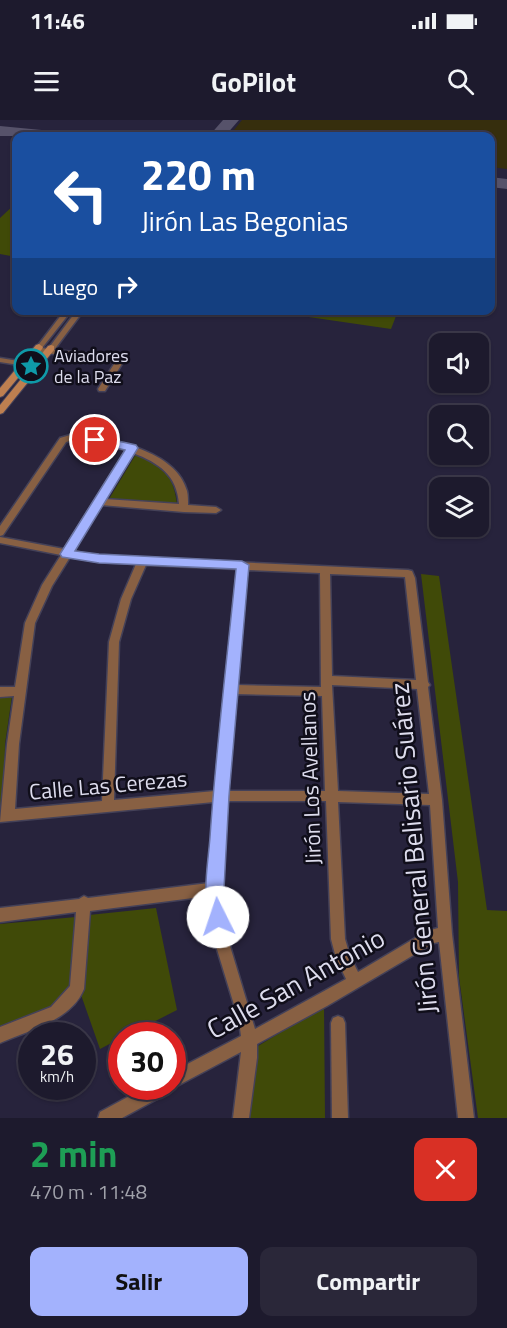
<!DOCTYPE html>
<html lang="es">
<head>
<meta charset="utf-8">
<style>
	:root { --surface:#1d1a2d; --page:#2a2739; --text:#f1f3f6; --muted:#a0a1aa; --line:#3b3849; --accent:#a3b2fd }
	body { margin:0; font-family:"Titillium Web",sans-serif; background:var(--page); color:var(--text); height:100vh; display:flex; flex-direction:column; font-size:22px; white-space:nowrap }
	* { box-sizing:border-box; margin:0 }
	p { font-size:20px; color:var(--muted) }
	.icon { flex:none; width:33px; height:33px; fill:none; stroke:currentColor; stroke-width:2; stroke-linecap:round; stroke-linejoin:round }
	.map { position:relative; height:998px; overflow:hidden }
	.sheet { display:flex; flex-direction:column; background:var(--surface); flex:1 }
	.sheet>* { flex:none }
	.banner { position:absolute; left:12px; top:12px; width:483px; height:183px; border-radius:12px; box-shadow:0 2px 4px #0004,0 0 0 2px var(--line); background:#1a4fa0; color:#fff; overflow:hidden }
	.buttons { position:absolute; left:429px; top:213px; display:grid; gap:12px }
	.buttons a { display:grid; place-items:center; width:60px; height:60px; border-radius:12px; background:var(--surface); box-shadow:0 2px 4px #0004,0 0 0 2px var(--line); font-size:30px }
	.speed { position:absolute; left:18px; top:902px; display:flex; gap:12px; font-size:30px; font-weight:700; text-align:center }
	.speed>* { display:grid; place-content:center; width:78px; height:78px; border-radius:50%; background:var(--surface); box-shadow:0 2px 4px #0004,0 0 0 2px var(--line); line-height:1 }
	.speed small { font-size:15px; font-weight:400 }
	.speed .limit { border:9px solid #d22; background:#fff; color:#111 }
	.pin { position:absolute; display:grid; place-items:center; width:51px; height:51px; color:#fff; margin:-26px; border:3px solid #fff; border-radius:50%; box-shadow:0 2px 6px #0007 }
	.me { position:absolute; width:66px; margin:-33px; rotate:356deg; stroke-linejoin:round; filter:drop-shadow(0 0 4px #0008) }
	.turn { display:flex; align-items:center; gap:21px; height:126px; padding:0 30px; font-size:27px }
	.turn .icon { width:78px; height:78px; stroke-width:2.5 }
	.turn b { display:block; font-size:42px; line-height:51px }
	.then { display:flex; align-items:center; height:57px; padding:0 30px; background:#0003; gap:12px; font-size:22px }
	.round { display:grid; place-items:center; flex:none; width:63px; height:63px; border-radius:12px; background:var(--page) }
	.summary { display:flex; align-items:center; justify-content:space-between; height:102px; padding:0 30px }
	h1 { font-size:36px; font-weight:700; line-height:45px; color:#1e9e55 }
	.primary-button { display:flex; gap:12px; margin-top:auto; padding:12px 30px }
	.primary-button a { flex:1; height:69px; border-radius:12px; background:var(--accent); color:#111; font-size:24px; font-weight:700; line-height:69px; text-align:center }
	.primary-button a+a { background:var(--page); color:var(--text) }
	.status { display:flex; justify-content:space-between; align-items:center; height:42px; padding:0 30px; background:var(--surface); direction:ltr }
	.status svg { height:16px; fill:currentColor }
	header { display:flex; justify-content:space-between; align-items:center; height:78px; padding:0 30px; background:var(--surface); font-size:27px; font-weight:700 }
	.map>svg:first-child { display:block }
	.green { fill:#404a08 }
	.sand { fill:#362e0d }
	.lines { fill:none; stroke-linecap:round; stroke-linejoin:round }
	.taxiway { fill:#56526a; fill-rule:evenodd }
	.minor-casing { stroke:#444158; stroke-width:3 }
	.secondary-casing { stroke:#444158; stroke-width:2 }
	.minor { fill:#886043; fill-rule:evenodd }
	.secondary { fill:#be7f50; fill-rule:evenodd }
	.route { fill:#a3b2fd; stroke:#6a74a4; stroke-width:1.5 }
	.labels { text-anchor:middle; stroke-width:5; stroke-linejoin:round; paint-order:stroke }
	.far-poi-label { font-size:18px; fill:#dddced; stroke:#100e1a; text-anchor:start }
	.street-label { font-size:22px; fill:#dddced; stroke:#100e1a }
	.near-street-label { font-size:27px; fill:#dddced; stroke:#100e1a }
</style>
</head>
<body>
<div class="status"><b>11:46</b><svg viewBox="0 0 49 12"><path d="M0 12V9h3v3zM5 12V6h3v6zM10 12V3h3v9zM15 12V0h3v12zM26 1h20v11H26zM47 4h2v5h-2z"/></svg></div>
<header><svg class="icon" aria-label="menu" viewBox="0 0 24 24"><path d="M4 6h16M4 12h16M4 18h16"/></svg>GoPilot<svg class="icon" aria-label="search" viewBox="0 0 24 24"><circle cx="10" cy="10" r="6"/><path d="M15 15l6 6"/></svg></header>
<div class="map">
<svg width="507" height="998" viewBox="0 0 507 998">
	<rect width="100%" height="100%" fill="#27233c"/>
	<g class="green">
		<path d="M16,83v54l-16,-3v-36z"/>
		<path d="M291,190h107v1l-7,18 -103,-15z"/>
		<path d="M136,334c27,13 37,20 41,50l-68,-5z"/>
		<path d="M421,454l18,2 48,334 20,1v207h-29l-19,-141 -1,-95z"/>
		<path d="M0,576h12l-7,48 -1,66 -4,1z"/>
		<path d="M156,788l21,102 -49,25h-6l-1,3 -21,11 -20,-57 9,-77z"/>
		<path d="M76,797l-3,65 -18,22 -55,25v-105z"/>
		<path d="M324,886l1,112h-81l9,-69z"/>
	</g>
	<path class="sand" d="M242,0h265v49l-16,-2 -1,-31h-261z"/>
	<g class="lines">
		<g class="taxiway">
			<path d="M223,0h16l-14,16h-16z"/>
			<path d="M0,6l52,5 8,5h-60z"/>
			<path d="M490,57l17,2v10l-17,-2z"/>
		</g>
		<g class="minor-casing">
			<g id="minor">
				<path d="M65,190h7l-30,38 6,1 29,-39h7l-30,40 70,7 1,2 -20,32h-6l-1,-2 18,-28 -80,-9 -4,-2 4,-2z"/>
				<path d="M0,238l25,4 4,2 -4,2 -25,-4z"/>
				<path d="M77,313c35,7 99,17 110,58 1,4 1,10 1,14l28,2 5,3 -5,3 -32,-1 -83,-7 -28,46 26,5 309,14 4,1 3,7 13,104 2,3 -2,2 14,113 10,134 22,184h-16l-19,-176 -5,1 -107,63 -70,38v14l-8,60h-16l8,-66 -64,34 -6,2 -1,4 -48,26h-24l2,-6 48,-26h24v-14l69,-36 -2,-15 -23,-75 -7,-50 -119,15 -6,78c-13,32 -55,41 -84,54v-16l51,-20 19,-21 6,-74 -76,10v-14l79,-9 5,-3 4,2 121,-15 5,-81 -214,20 7,-78 7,-48 -14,1v-10h15l10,-64 17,-38 19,-30 -61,-12v-6l64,12 62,-99 -49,-11 -11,3 -63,93 -3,1v-10l60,-88zM133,333c26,10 44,22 46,51l-74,-5zM70,437l29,5 37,2 -15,35 -12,43 -7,159 -87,8 4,-65 16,-121 17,-37zM146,445l91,4 -22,222 -101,9 5,-158 12,-43zM247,450l73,3 1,114 -84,-2zM330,454l75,3 11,103 -84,-4zM332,565l85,4 12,105 -91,-3zM236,574l86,2 3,95h-97zM227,681h99l5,138 5,19 10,21 -91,50 -25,-83 -8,-57zM338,682l92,3 8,123 -11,3 -69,41 -8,-16 -5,-17z"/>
				<path d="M338,896l5,2 2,5 3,95h-16l-1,-95 2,-5z"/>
			</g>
		</g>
		<g class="secondary-casing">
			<g id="secondary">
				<path d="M39,224l4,3 -1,2 -39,47 -3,1v-9l36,-43z"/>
				<path d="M51,225l3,1v4l-51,63 -3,1v-9l48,-59z"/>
			</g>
		</g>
		<use href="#minor" class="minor"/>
		<use href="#secondary" class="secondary"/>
	</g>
	<path class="route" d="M95,316l41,9 2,3 -63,103 24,3 143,7 7,4 -20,231 -5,93 2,28 -2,6 -6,3 -7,-3c-10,-25 -3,-59 -1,-86 6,-89 17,-178 26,-268l-137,-6 -37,-6 -2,-3 65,-104 -34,-8v-5z"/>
	<defs>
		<g id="sight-ring" transform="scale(1.725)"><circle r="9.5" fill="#100e1a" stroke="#0f9aa8" stroke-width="1.5"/><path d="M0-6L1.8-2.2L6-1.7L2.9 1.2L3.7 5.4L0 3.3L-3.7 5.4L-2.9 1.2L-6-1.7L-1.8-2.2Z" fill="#0f9aa8"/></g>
	</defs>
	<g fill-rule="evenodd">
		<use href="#sight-ring" x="31" y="246"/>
	</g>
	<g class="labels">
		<g class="far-poi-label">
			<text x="54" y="242">Aviadores<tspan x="54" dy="21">de la Paz</tspan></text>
		</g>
		<g class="street-label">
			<text transform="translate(310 658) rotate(-92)" y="8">Jirón Los Avellanos</text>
			<text transform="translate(108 665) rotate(-5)" y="8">Calle Las Cerezas</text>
		</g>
		<g class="near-street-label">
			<text transform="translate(414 728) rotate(-95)" y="9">Jirón General Belisario Suárez</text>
			<text transform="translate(296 864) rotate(-29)" y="9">Calle San Antonio</text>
		</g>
	</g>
</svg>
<div class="buttons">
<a><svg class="icon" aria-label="sound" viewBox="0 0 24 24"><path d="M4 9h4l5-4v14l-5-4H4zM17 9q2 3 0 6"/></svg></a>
<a><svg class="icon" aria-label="search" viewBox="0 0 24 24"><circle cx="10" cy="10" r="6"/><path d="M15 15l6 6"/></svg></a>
<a><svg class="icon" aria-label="layers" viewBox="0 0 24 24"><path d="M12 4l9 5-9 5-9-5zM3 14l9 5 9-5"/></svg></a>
</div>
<div class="speed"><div>26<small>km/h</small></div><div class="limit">30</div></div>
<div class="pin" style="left:95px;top:320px;background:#d93025"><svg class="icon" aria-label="arrive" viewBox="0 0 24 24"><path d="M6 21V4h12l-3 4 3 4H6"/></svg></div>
<svg class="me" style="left:218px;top:797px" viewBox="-20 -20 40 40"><circle r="19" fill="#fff"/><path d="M0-13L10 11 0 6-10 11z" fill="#a3b2fd"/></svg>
<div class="banner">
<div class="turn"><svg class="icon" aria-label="left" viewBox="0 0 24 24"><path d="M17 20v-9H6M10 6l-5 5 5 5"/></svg><div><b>220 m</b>Jirón Las Begonias</div></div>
<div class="then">Luego<svg class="icon" aria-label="right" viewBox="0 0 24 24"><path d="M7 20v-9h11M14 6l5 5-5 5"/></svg></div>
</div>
</div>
<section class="sheet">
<div class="summary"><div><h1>2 min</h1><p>470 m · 11:48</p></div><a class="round" style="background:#d93025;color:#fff"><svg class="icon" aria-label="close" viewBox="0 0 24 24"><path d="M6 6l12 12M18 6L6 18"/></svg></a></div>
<div class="primary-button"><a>Salir</a><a>Compartir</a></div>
</section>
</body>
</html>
